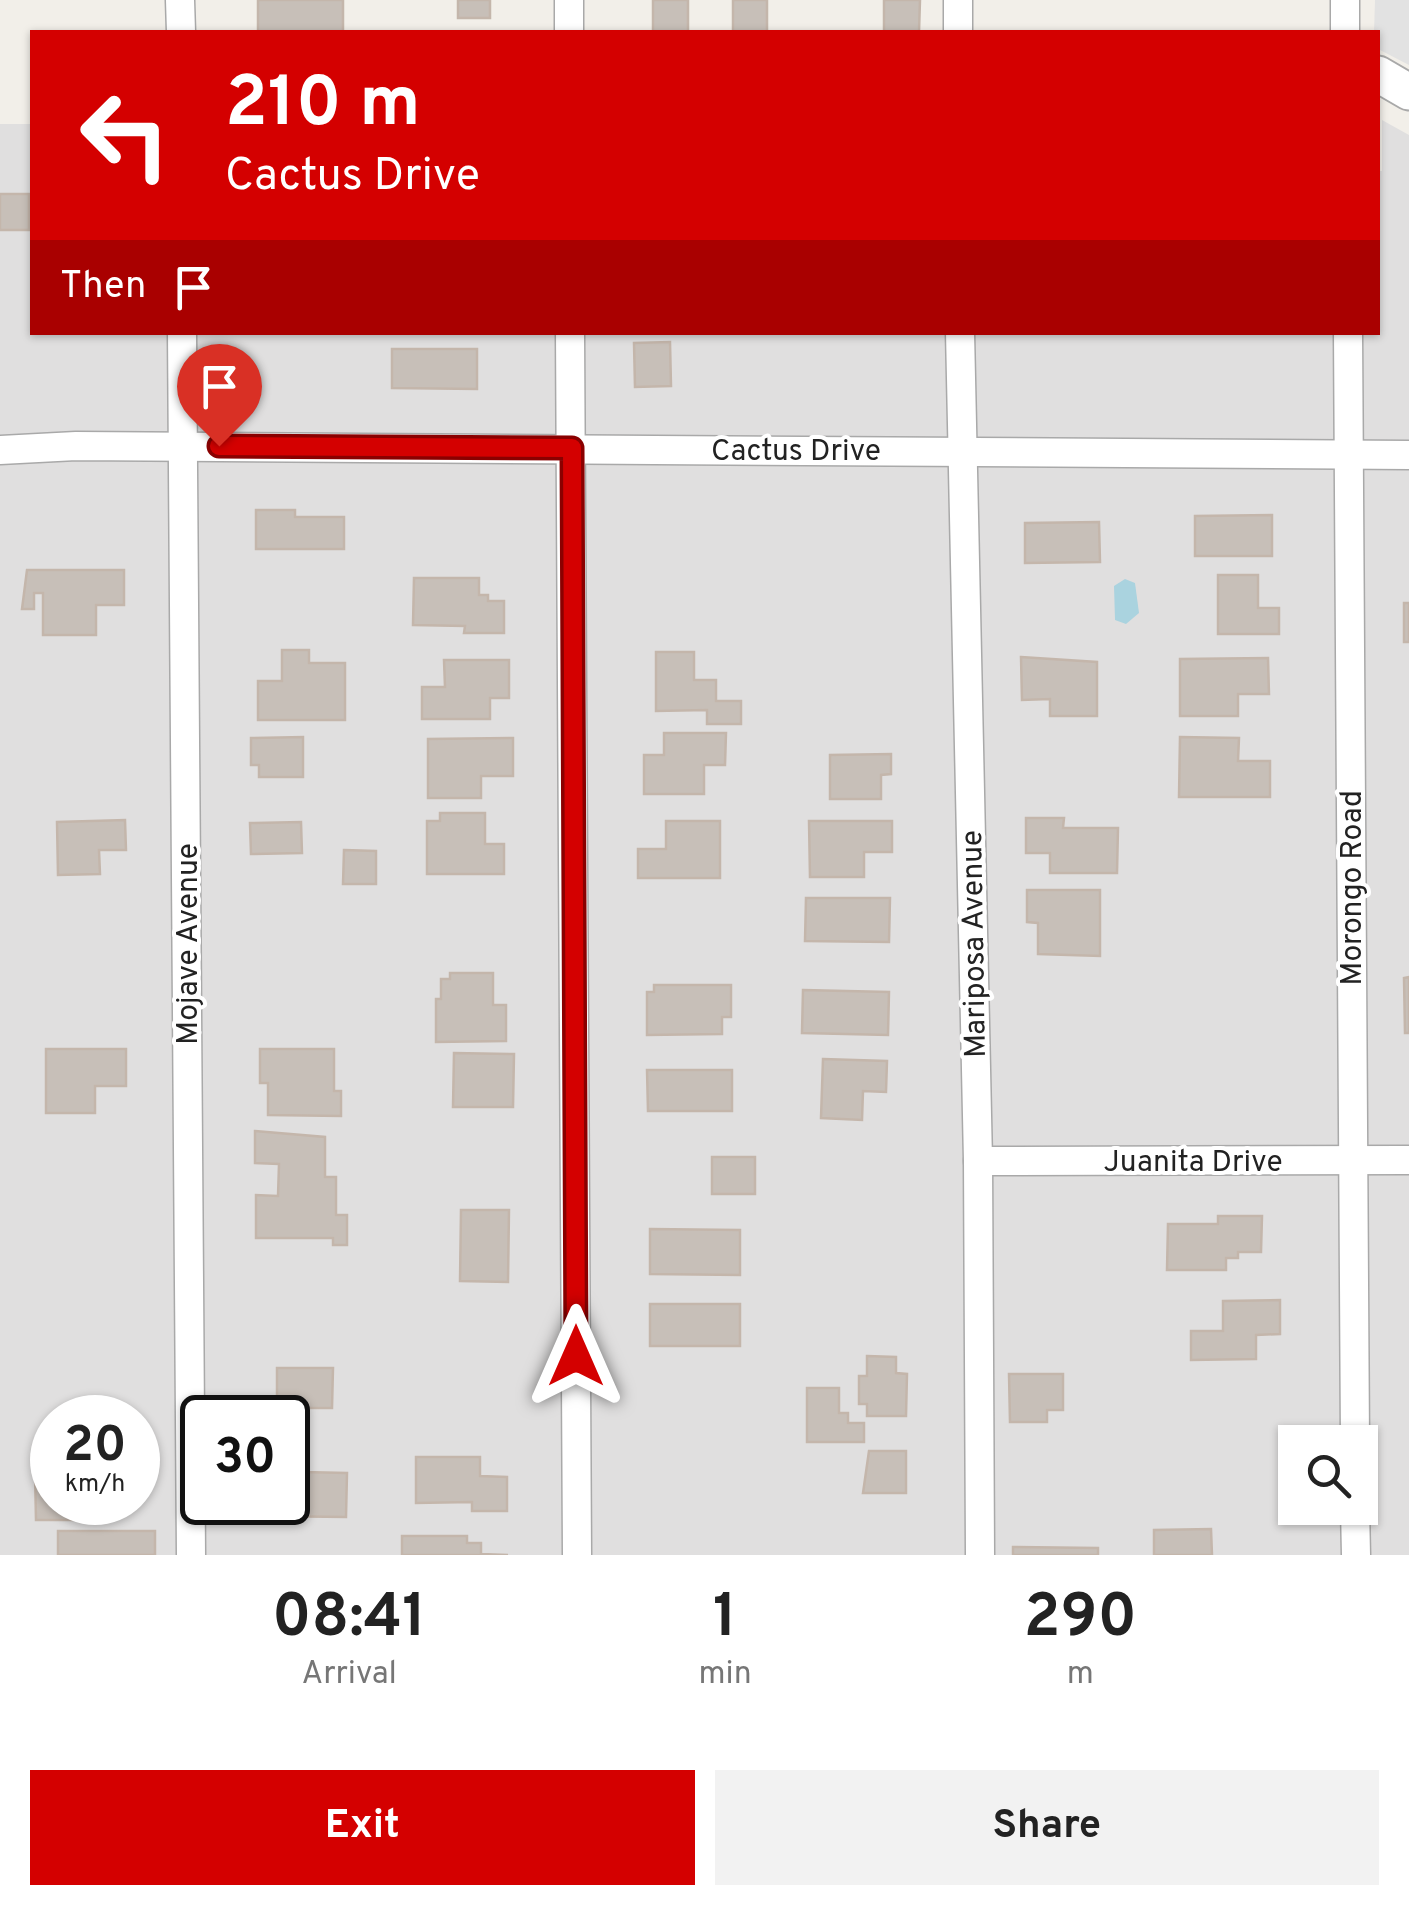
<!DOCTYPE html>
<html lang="en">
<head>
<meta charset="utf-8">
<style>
	:root { --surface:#fff; --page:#f2f2f2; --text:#222; --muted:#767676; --accent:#d40000 }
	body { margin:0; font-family:Overpass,sans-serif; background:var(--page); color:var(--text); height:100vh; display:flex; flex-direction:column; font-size:38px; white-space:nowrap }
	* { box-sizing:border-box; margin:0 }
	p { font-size:32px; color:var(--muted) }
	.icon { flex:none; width:55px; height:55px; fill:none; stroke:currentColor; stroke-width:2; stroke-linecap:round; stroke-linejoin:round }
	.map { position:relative; height:1555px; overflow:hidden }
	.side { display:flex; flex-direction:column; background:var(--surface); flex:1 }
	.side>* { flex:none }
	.top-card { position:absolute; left:30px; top:30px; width:1350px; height:305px; border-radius:0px; box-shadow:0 2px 8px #0004; background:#d40000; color:#fff; overflow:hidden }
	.controls { position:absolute; left:1278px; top:1425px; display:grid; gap:20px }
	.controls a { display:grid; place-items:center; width:100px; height:100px; border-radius:0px; background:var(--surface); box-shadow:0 2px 8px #0004; font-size:50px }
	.speed { position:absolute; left:30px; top:1395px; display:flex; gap:20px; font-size:50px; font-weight:700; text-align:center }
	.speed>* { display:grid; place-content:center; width:130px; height:130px; border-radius:50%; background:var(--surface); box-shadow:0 2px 8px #0004; line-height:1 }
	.speed small { font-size:25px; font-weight:400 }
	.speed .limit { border:5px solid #111; border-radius:15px; background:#fff; color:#111 }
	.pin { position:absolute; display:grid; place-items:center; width:85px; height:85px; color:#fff; margin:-102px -42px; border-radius:50% 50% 50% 0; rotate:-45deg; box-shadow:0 0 10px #0007 }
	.pin .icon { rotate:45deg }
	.me { position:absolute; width:110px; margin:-55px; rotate:0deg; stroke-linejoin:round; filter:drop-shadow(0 0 8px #0008) }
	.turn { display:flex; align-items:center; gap:35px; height:210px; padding:0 30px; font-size:45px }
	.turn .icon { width:130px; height:130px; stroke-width:2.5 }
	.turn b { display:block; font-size:70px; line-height:85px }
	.then { display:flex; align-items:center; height:95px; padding:0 30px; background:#0003; gap:20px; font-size:38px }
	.eta { display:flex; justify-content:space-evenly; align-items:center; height:170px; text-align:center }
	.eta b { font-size:60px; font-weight:700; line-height:70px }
	.button { display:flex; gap:20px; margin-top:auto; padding:20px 30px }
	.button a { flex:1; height:115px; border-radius:0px; background:var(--accent); color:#fff; font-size:40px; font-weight:700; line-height:115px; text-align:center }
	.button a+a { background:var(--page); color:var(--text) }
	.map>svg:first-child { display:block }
	.residential { fill:#e0dfdf; fill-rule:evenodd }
	.parking { fill:#e2e2e2 }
	.water { fill:#aad3df }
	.building { fill:#c7bfb8; stroke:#c4b6ab; stroke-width:2.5 }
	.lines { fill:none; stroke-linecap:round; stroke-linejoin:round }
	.minor-casing { stroke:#a9a9a9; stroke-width:31 }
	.tertiary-casing { stroke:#a9a9a9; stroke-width:39 }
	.minor { stroke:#fff; stroke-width:28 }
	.tertiary { stroke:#fff; stroke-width:35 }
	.route-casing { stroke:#8a0000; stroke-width:25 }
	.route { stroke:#d40000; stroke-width:18 }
	.labels { text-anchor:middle; stroke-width:8; stroke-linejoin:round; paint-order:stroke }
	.street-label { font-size:30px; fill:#222; stroke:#fff }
</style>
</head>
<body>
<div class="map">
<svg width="1409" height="1555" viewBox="0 0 1409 1555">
	<rect width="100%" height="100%" fill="#f2efe9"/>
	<path class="residential" d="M1382,120l27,15v1420h-1409v-1431h32v208h1346v-161h4zM52,1418h86v84h-86zM202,1418h86v84h-86zM1295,1442h65v66h-65z"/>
	<path class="parking" d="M1375,0h34v65l-29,-15 -6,-18z"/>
	<path class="water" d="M1125,579l10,4 4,30 -13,11 -11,-4 -1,-34z"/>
	<g class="building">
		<rect x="258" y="0" width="85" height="32"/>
		<rect x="458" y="0" width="32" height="18"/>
		<rect x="653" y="0" width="35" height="32"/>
		<rect x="733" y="0" width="34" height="32"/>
		<path d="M884,0h36l-1,32h-35z"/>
		<rect x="0" y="194" width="29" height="36"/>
		<path d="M670,342l1,44 -36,1 -1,-44z"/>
		<path d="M392,349h85v40l-85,-1z"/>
		<path d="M256,510h39v7h49v32h-88z"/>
		<path d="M1272,515v41h-77v-40z"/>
		<path d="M1099,522l1,40 -75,1v-40z"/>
		<path d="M27,570h97v35h-28v30h-53v-42h-9v16h-12z"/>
		<path d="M1218,575h40v33h21v26h-61z"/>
		<path d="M414,578h65v17h9v6h16v32h-40l1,-7 -52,-1z"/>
		<rect x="1404" y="603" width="5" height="39"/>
		<path d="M282,650h27v13h36v57h-87v-39h24z"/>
		<path d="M656,652h38v28h22v21h25v23h-34v-14l-51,1z"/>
		<path d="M1021,657l76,5v54h-47v-17l-28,1z"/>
		<path d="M1268,658l1,36h-31v22h-58v-57z"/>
		<path d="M444,660h65v38h-19v21h-68v-32h23z"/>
		<path d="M664,733h62l-1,32h-21v29h-60v-39h20z"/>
		<path d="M303,737v40h-44v-12h-8v-27z"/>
		<path d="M1180,737l59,1 -1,23h32v36h-91z"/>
		<path d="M513,738v38h-32v22h-53v-59z"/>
		<path d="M891,754v20l-10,1v24h-51v-44z"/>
		<path d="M440,813h45v31h19v30h-77v-53h13z"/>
		<path d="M1026,818h38l-1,10h55l-1,45h-67v-20h-24z"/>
		<path d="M125,820l1,30h-27l1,24 -42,1 -1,-53z"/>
		<path d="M666,821h54v57h-82v-29h28z"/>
		<path d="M809,821h83v31h-28v25h-54z"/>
		<path d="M301,822l1,31 -51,1 -1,-31z"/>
		<path d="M344,850l32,1v33h-33z"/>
		<path d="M1027,890h73v66l-62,-2v-31l-11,-1z"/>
		<path d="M806,898h84l-1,44 -84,-1z"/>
		<path d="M450,973h43v32h13v36l-70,1v-43h5v-20h9z"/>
		<path d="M1409,977v56h-4l-1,-55z"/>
		<path d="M654,985h77v32h-9v17l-75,1v-43h7z"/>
		<path d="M803,990l86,2 -1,43 -86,-2z"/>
		<path d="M46,1049h80v37h-31v27h-49z"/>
		<path d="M260,1049h74v42h7v25l-73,-1v-32h-8z"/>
		<path d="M454,1053l60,1 -1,53h-60z"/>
		<path d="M823,1059l64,2 -1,31 -23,-1 -1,29 -41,-2z"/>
		<path d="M647,1070h85v41h-84z"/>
		<path d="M255,1131l70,6v40h11v38h11v30h-14v-7h-77v-43l22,1 1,-32 -24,-1z"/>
		<rect x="712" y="1157" width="43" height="37"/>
		<path d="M461,1210h48l-1,72 -48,-1z"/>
		<path d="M1218,1216h44l-1,36h-23v6h-12v12h-59l1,-46h50z"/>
		<path d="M650,1229l90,1v45l-90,-1z"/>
		<path d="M1280,1300v34l-24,1v24l-65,1v-29h32v-30z"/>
		<rect x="650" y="1304" width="90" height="42"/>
		<path d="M867,1356l29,1v16l11,1 -1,42h-39v-12h-8v-28h8z"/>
		<path d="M277,1368h56l-1,40h-35l-1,30h-8v-20h-25v-20h14z"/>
		<path d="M1009,1374h54v36h-16v12h-37z"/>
		<path d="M807,1388h32v25h9v10h16v19h-57z"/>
		<path d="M869,1451h37v42h-43z"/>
		<path d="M416,1457h64v19l27,1v34h-35v-9l-56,1z"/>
		<path d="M288,1465h15v7l44,1 -1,44 -85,-1v-14h27z"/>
		<path d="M35,1473h17v29h48l1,18h-65z"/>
		<path d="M1211,1529l1,26h-58v-25z"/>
		<rect x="58" y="1531" width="97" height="24"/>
		<path d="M402,1536h65v7h14v11l27,1h-106z"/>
		<path d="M1013,1547l85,1v7h-85z"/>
	</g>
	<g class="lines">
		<g class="minor-casing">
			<g id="minor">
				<path d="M180,0l1,32"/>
				<path d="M569,0v32"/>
				<path d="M958,0v32"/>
				<path d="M1345,32v-32"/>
				<path d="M182,332l9,1223"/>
				<path d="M570,332l7,1223"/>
				<path d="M960,332l18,829 2,394"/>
				<path d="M1348,332l7,1110"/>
				<path d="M0,450l76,-4 1333,9"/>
				<path d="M978,1161l431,-1"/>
				<path d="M1355,1508l1,47"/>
			</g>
		</g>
		<g class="tertiary-casing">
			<path id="tertiary" d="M1378,74l31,18"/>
		</g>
		<use href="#minor" class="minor"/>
		<use href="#tertiary" class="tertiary"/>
	</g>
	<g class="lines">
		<g class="route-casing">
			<path id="route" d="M219,446l353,2 4,908"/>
		</g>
		<use href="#route" class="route"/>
	</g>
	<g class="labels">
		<g class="street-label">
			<text x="796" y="460">Cactus Drive</text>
			<text transform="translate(1351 888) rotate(-90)" y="10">Morongo Road</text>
			<text transform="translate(187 944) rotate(-90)" y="10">Mojave Avenue</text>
			<text transform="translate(973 944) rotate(-91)" y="10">Mariposa Avenue</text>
			<text x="1193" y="1171">Juanita Drive</text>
		</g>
	</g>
</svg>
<div class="controls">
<a><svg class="icon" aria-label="search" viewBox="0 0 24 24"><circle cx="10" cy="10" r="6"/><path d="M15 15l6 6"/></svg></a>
</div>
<div class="speed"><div>20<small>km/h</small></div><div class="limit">30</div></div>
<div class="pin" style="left:219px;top:446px;background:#d93025"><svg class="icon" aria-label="arrive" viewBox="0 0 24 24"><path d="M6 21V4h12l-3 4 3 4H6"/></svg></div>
<svg class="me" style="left:576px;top:1356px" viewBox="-20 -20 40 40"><path d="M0-17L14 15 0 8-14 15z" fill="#d40000" stroke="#fff" stroke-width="4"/></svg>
<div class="top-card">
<div class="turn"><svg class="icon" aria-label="left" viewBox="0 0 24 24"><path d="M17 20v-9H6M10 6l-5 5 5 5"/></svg><div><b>210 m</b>Cactus Drive</div></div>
<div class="then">Then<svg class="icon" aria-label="arrive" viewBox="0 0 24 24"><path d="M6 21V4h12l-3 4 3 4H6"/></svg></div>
</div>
</div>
<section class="side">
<div class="eta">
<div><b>08:41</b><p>Arrival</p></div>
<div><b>1</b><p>min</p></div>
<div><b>290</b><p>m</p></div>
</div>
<div class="button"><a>Exit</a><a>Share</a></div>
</section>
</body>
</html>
